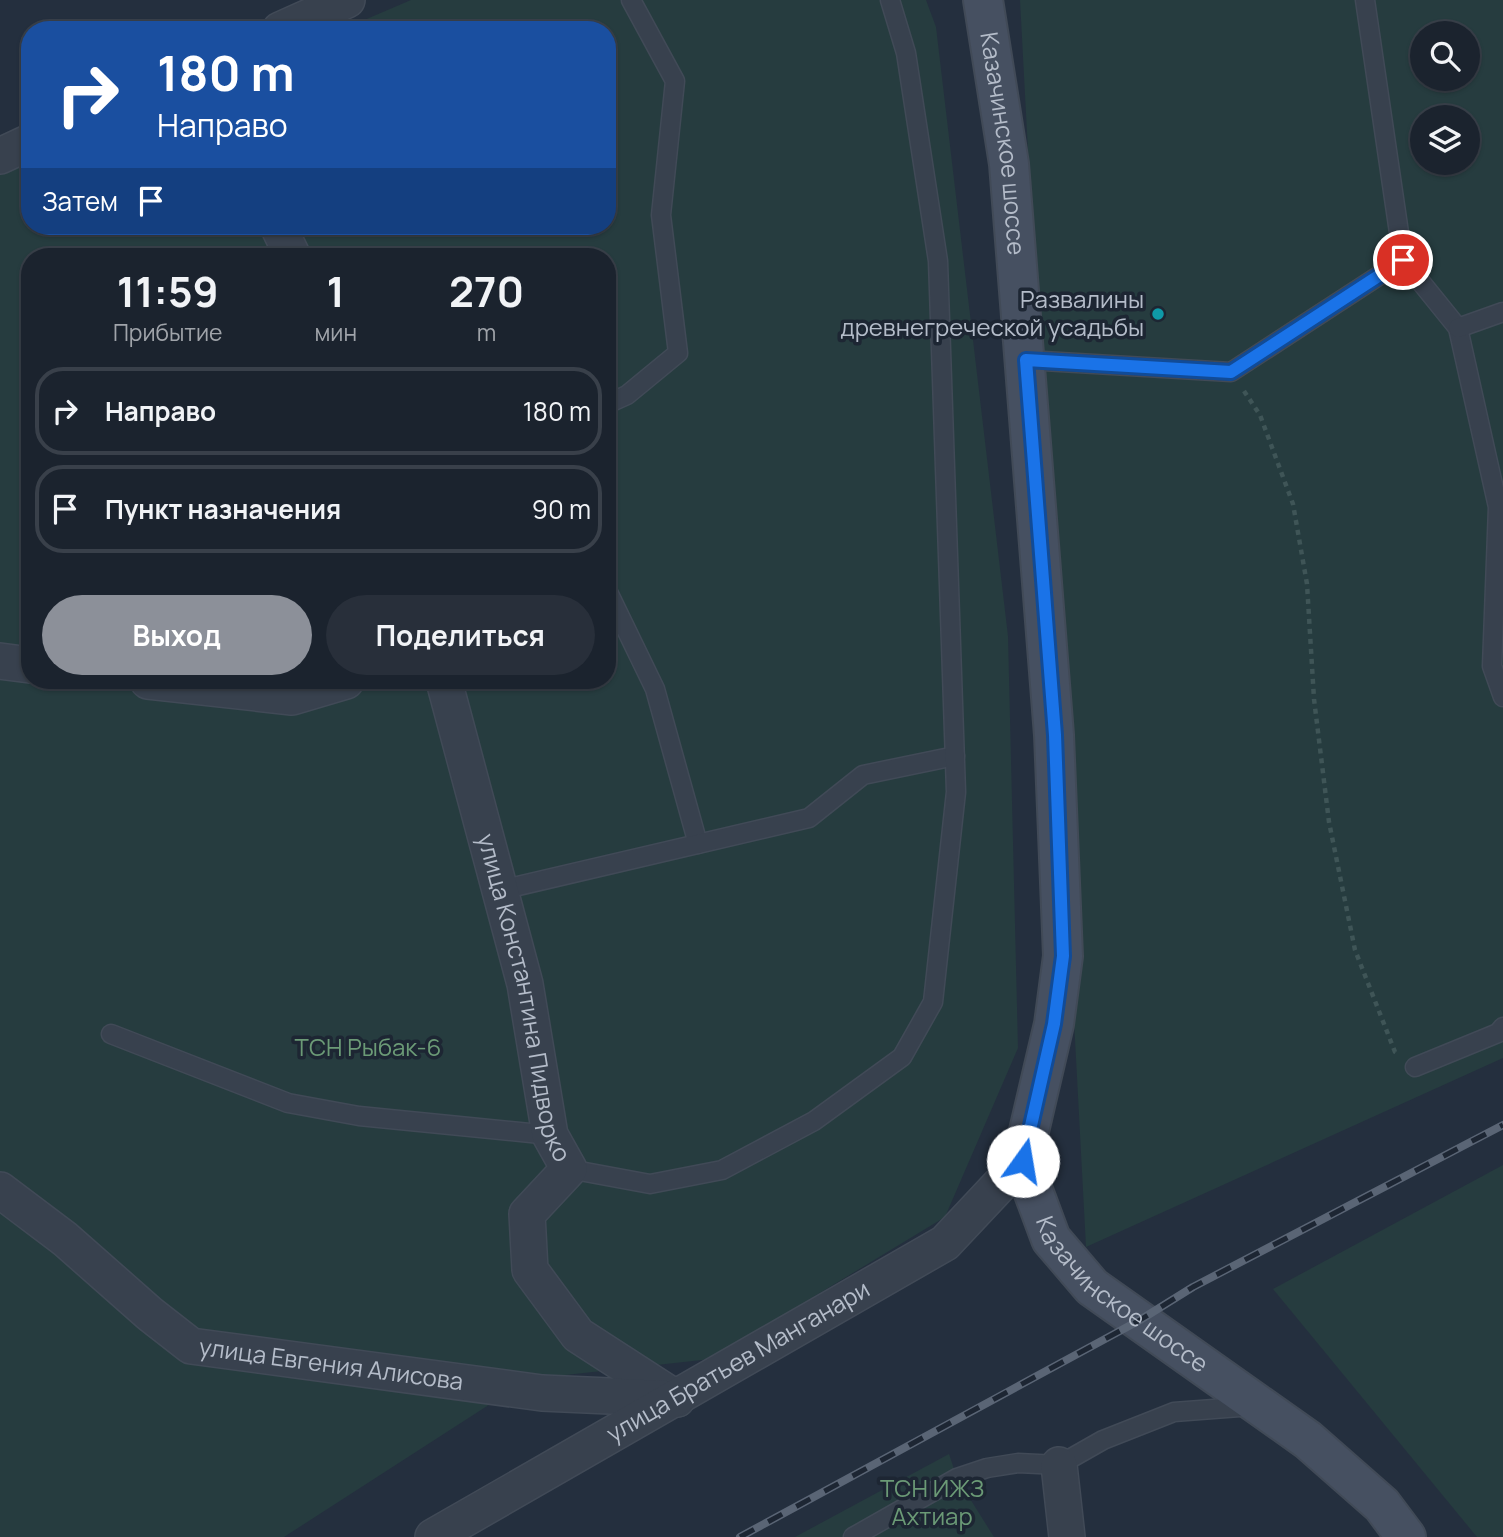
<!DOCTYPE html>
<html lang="ru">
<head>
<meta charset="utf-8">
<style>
	:root { --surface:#1b232e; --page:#282f3a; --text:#f1f3f6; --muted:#a0a4aa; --line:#39404a; --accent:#8c9099 }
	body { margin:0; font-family:Manrope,sans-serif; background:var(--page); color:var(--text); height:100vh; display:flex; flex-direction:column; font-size:26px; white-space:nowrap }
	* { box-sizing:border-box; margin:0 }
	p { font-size:23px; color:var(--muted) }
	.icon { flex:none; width:38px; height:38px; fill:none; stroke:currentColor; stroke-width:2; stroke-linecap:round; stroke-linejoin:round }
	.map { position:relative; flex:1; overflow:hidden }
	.sheet { position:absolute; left:21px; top:248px; width:595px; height:441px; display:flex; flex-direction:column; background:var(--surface); border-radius:28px; box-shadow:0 2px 5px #0004,0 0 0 2px var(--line) }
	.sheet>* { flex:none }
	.banner { position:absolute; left:21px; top:21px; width:595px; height:214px; border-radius:28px; box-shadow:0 2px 5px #0004,0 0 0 2px var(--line); background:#1a4fa0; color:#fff; overflow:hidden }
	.buttons { position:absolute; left:1410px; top:21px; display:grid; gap:14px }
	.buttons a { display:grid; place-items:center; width:70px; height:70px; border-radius:50%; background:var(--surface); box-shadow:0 2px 5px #0004,0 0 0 2px var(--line); font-size:35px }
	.pin { position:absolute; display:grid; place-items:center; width:60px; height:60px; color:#fff; margin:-30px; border:4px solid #fff; border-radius:50%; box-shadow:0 2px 7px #0007 }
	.me { position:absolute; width:77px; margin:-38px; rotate:13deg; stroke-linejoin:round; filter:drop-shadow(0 0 5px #0008) }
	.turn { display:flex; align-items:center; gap:24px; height:147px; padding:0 21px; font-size:32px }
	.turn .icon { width:91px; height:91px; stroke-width:2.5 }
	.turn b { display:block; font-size:49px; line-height:60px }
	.then { display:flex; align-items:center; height:66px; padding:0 21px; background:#0003; gap:14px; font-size:26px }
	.eta { display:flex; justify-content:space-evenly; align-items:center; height:119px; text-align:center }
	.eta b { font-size:42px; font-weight:700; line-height:49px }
	.cta { display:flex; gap:14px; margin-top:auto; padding:14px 21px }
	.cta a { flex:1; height:80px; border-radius:42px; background:var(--accent); color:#fff; font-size:28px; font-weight:700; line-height:80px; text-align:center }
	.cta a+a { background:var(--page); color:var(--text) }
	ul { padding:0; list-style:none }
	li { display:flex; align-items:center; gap:21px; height:88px; margin:0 14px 10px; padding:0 7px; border:4px solid var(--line); border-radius:28px }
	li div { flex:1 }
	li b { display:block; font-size:26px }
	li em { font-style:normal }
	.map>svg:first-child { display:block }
	.green { fill:#263c3f; fill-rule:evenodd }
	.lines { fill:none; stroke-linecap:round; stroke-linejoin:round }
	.lane-casing { stroke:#414a57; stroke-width:21 }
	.street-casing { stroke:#414a57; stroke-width:38 }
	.secondary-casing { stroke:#414a57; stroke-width:42 }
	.path { stroke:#3f5557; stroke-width:4.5; stroke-dasharray:5 5; stroke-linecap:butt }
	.lane { stroke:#38414e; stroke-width:18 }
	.street { stroke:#38414e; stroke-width:35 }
	.secondary { stroke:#465061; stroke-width:38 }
	.rail-casing { stroke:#5a6575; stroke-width:8 }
	.rail { stroke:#1d2633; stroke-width:5; stroke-dasharray:16; stroke-linecap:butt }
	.route-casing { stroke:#114b97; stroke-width:18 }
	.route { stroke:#1a73e8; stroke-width:12 }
	.culture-dot { fill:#0f9aa8; stroke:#1d2633; stroke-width:2.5 }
	.labels { text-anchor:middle; stroke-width:7; stroke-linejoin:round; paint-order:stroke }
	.street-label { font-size:24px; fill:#b4bcc9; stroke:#1d2633 }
	.poi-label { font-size:24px; fill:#b4bcc9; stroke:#1d2633; text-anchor:end }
	.park-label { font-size:24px; fill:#6b9a76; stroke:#1d2633 }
</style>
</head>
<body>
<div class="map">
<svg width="1503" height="1537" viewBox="0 0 1503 1537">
	<rect width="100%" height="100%" fill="#242f3e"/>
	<g class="green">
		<path d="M411,0h515l10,27 72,609 10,412 -73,169 -234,142 -182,20 -245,158h-284v-1362l30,-13v64h577v-196h-266zM30,257h577v424h-577z"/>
		<path d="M1020,0h483v1058l-417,189zM1423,33h45v46h-45zM1423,117h45v46h-45z"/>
		<path d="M1503,1165v372h-26l-204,-248z"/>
		<path d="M949,1454l8,24 37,59h-199z"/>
	</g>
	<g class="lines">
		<g class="lane-casing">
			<g id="lane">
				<path d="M1365,0l38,260 55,68 40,179 -6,159 11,31"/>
				<path d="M1458,328l45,-16"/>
				<path d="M1026,360l205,12 172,-112"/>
				<path d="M607,404l20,-9 51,-42 -17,-138 14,-134 -44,-81"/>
				<path d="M607,590l48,99 43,155"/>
				<path d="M501,890l308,-72 54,-43 92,-19"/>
				<path d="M111,1034l177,69 71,13 191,19"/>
				<path d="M1415,1067l83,-34 5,-6"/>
				<path d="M569,1169l81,15 72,-14 92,-49 88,-64 31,-55 23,-210 -18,-531 -32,-208 -16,-53"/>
				<path d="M853,1537l104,-59 30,-10 31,-5 41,2 44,-25 71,-28 79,-6"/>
			</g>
		</g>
		<g class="street-casing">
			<g id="street">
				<path d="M280,30l67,-30"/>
				<path d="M0,156l30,-14"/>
				<path d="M278,226l15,31"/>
				<path d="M0,661l30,4"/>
				<path d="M148,681l144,16 54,-16"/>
				<path id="s1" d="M444,681l81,303 25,151 19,34 -42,45 3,56 48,65 99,64"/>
				<path id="s2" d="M0,1190l65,49 85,75 41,32 351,47 135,6"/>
				<path d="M1059,1465l8,72"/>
				<path id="s3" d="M433,1537l512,-294 77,-82"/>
			</g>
		</g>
		<g class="secondary-casing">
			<g id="secondary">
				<path id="s4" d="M983,0l26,164 45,571 9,221 -9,68 -32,137 29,78 41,48 216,153 74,65 24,32"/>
			</g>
		</g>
		<path class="path" d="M1244,391l16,24 33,89 14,80 7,115 15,123 26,128 40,102 3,2"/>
		<use href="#lane" class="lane"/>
		<use href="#street" class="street"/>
		<use href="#secondary" class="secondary"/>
		<g class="rail-casing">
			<path id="rail" d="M740,1537l400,-217 53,-33 310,-162"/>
		</g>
		<use href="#rail" class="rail"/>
	</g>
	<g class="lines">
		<g class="route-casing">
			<path id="route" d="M1023,1161l31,-137 9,-68 -8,-221 -29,-375 205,12 172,-112"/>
		</g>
		<use href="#route" class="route"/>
	</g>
	<circle class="culture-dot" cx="1158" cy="314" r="7"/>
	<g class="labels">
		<g class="street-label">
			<text dy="8" stroke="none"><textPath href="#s4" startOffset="145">Казачинское шоссе</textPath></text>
			<text dy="8" stroke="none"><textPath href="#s1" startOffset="327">улица Константина Пидворко</textPath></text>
			<text dy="8" stroke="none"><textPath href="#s4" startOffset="1342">Казачинское шоссе</textPath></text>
			<text dy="8" stroke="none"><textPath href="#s3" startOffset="352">улица Братьев Манганари</textPath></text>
			<text dy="8" stroke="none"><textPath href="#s2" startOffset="388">улица Евгения Алисова</textPath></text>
		</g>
		<g class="poi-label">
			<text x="1144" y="308">Развалины<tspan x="1144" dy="28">древнегреческой усадьбы</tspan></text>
		</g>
		<g class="park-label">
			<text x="368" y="1056">ТСН Рыбак-6</text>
			<text x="932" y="1497">ТСН ИЖЗ<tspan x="932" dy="28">Ахтиар</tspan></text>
		</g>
	</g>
</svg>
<div class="buttons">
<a><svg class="icon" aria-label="search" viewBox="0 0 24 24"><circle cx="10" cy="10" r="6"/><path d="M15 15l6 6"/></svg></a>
<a><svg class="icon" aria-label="layers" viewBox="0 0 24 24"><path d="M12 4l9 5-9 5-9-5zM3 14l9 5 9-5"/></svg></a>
</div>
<div class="pin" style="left:1403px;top:260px;background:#d93025"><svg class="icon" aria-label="arrive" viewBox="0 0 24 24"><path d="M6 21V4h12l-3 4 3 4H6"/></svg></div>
<svg class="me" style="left:1023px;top:1161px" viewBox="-20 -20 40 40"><circle r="19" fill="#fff"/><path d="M0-13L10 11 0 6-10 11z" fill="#1a73e8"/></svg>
<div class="banner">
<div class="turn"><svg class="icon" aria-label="right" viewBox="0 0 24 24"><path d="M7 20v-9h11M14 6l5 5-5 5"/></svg><div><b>180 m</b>Направо</div></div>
<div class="then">Затем<svg class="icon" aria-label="arrive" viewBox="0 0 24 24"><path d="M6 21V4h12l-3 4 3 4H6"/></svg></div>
</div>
<section class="sheet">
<div class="eta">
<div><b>11:59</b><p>Прибытие</p></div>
<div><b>1</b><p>мин</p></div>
<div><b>270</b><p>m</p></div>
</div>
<ul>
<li><svg class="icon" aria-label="right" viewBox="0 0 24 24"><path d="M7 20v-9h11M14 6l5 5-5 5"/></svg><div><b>Направо</b></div><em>180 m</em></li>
<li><svg class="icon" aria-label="arrive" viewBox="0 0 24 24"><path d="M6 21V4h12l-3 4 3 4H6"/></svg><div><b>Пункт назначения</b></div><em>90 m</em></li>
</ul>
<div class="cta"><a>Выход</a><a>Поделиться</a></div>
</section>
</div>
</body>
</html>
